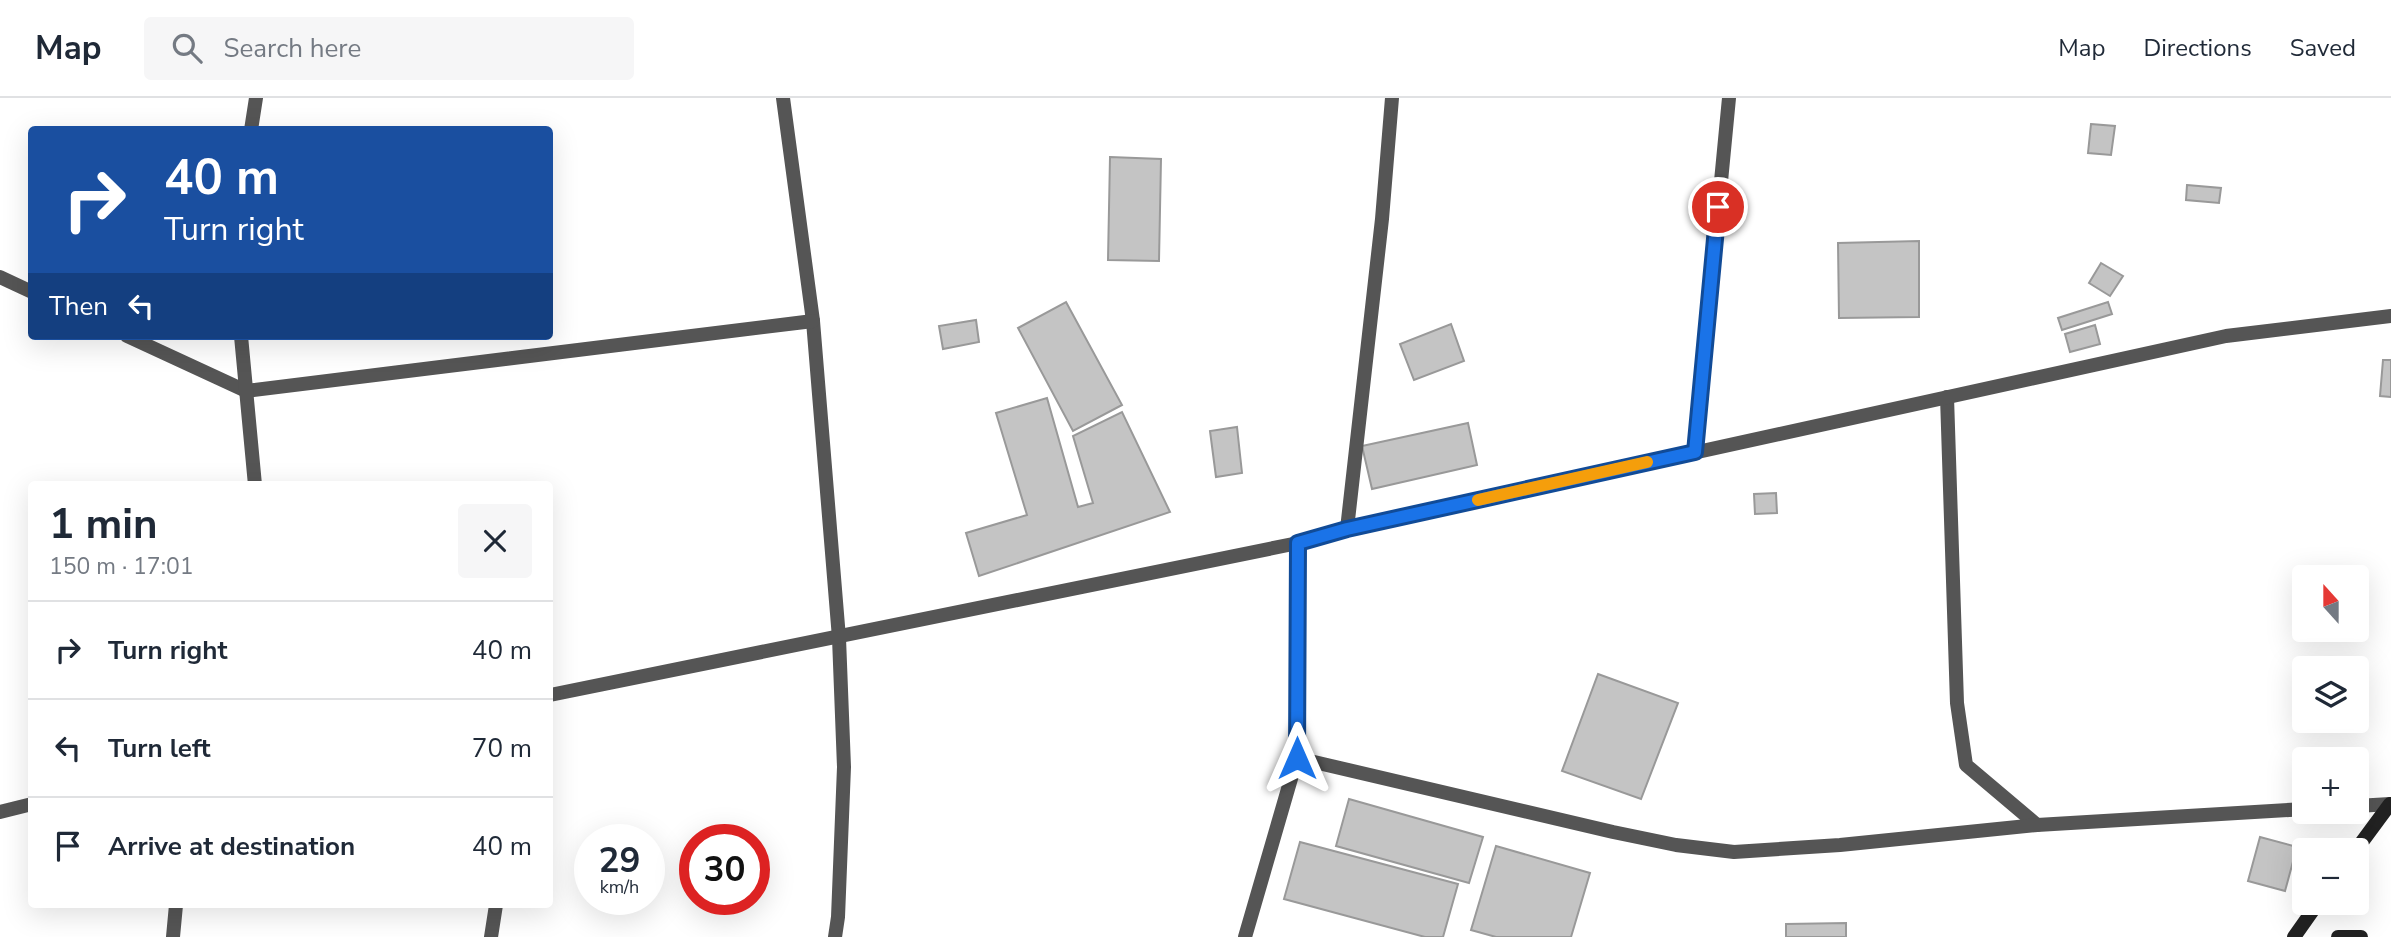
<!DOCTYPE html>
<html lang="en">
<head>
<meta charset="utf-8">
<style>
	:root { --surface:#fff; --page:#f6f6f7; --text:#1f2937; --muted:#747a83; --line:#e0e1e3 }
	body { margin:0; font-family:"Nunito Sans",sans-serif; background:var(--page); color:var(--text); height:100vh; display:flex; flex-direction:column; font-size:26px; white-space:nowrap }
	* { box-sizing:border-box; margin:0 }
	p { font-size:23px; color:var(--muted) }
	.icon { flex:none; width:38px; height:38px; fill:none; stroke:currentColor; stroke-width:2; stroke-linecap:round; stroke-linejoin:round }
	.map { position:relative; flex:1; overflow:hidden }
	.sheet { position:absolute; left:28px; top:383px; width:525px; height:427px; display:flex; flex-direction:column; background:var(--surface); border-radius:7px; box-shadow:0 7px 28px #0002 }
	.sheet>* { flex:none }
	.banner { position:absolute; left:28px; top:28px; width:525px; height:214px; border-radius:7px; box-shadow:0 7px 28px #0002; background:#1a4fa0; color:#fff; overflow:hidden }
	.needle { width:46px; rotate:339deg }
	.fabs { position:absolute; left:2292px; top:467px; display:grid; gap:14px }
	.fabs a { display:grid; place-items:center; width:77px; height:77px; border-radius:7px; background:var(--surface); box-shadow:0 7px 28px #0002; font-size:35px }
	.speed { position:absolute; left:574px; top:726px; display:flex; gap:14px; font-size:35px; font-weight:700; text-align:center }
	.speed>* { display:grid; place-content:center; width:91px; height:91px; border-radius:50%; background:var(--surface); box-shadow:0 7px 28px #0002; line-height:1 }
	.speed small { font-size:18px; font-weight:400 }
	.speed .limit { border:10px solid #d22; background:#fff; color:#111 }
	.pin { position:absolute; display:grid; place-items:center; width:60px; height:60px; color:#fff; margin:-30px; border:4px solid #fff; border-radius:50%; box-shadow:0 2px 7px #0007 }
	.me { position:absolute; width:77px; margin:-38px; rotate:0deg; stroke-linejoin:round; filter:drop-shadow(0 0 5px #0008) }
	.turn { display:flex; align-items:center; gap:24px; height:147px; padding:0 21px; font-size:32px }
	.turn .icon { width:91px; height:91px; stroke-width:2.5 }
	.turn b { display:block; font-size:49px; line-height:60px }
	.then { display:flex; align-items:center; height:66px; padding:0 21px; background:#0003; gap:14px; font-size:26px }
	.round { display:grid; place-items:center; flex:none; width:74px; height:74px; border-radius:7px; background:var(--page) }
	.headline { display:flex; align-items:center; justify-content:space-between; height:119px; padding:0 21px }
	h1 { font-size:42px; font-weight:700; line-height:52px }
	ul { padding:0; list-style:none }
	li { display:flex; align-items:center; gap:21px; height:98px; padding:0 21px; border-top:2px solid var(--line) }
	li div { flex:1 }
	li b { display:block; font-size:26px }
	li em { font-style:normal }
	header { display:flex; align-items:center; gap:42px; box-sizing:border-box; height:98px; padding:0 35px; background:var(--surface); border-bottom:2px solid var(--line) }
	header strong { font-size:33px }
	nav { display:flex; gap:38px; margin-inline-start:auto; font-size:24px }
	.search { width:490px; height:63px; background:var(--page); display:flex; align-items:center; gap:18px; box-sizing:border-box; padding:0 24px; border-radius:7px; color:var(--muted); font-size:26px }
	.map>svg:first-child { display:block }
	.building { fill:#c4c4c4; stroke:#999; stroke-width:2 }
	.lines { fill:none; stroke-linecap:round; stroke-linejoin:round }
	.minor { stroke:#555; stroke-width:14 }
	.secondary { stroke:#222; stroke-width:14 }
	.route-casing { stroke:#114b97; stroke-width:18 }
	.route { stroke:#1a73e8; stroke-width:12 }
	.slow { stroke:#f59e0b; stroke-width:12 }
</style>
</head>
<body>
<header>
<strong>Map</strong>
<div class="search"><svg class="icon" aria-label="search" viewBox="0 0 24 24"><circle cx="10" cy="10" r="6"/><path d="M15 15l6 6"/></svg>Search here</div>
<nav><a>Map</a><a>Directions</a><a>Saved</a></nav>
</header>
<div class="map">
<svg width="2391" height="839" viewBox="0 0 2391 839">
	<rect width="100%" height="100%" fill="#fff"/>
	<g class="building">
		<path d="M2091,26l24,2 -4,29 -23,-2z"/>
		<path d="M1110,59l51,2 -2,102 -51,-1z"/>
		<path d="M2187,87l34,3 -2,15 -33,-3z"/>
		<path d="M1919,143v76l-80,1 -1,-75z"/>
		<path d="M2101,165l22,13 -13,20 -21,-13z"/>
		<path d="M1066,204l56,103 -49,26 -55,-103z"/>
		<path d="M2108,204l4,12 -50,16 -4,-12z"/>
		<path d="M976,222l3,22 -36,7 -4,-23z"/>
		<path d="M1451,226l13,37 -50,19 -14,-36z"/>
		<path d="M2095,227l5,19 -30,8 -5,-18z"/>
		<path d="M2383,262h8v37l-11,-1z"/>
		<path d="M1047,300l31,109 15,-4 -20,-67 49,-24 48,100 -191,64 -13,-43 61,-18 -31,-102z"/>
		<path d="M1468,325l9,42 -105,24 -10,-43z"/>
		<path d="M1237,329l5,46 -26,4 -6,-46z"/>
		<path d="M1776,395l1,20 -22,1 -1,-20z"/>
		<path d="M1598,576l80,29 -37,96 -79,-28z"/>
		<path d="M1349,701l134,38 -14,46 -133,-37z"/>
		<path d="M2260,739l37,10 -12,44 -37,-10z"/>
		<path d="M1300,744l158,42 -15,53h-18l-141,-38z"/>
		<path d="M1496,748l94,27 -19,64h-75l-25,-7z"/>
		<path d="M1846,825v14h-60v-13z"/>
	</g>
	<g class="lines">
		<g class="minor">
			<path d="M783,0l30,223 26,317 5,129 -6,150 -3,20"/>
			<path d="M251,32l5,-32"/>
			<path d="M0,179l32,15"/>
			<path d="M127,238l119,55 567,-70"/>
			<path d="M241,238l14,149"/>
			<path d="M1947,299l10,306 9,62 71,60"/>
			<path d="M1695,354l34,-354"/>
			<path d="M1347,431l35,-310 10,-121"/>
			<path d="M550,597l748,-152 49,-14 879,-193 165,-20"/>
			<path d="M1297,660l316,74 63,13 58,7 106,-7 197,-20 268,-16"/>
			<path d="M2357,708l33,-2"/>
			<path d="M0,714l32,-8"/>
			<path d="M173,839l3,-32"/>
			<path d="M491,839l5,-32"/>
			<path d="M1245,839l52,-179 1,-215"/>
		</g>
		<g class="secondary">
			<path d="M2356,752l34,-46"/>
			<path d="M2294,839l24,-34"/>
			<path d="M2338,839h23"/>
		</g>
	</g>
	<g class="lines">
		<g class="route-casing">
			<path id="route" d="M1297,660l1,-215 49,-14 348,-77 23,-245"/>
		</g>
		<use href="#route" class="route"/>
		<path class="slow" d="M1478,402l169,-38"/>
	</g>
</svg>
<div class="fabs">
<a><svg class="needle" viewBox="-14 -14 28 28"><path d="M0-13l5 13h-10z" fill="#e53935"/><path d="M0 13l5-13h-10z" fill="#747a83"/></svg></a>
<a><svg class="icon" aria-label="layers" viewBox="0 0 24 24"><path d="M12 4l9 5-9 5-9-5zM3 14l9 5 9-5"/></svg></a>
<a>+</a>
<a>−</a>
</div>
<div class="speed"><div>29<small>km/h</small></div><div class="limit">30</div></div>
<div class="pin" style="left:1718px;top:109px;background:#d93025"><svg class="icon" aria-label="arrive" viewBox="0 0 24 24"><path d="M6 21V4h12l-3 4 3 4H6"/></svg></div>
<svg class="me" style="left:1297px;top:660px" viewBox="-20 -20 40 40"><path d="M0-17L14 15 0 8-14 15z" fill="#1a73e8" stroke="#fff" stroke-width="4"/></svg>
<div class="banner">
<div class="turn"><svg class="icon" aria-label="right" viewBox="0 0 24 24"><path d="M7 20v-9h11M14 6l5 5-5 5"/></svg><div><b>40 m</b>Turn right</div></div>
<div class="then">Then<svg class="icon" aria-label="left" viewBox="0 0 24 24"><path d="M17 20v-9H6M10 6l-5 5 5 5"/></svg></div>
</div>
<section class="sheet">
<div class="headline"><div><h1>1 min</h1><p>150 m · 17:01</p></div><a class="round"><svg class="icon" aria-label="close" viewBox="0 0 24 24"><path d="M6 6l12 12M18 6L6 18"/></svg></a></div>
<ul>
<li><svg class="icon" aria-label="right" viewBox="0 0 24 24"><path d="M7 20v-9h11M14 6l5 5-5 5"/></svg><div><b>Turn right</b></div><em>40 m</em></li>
<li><svg class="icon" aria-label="left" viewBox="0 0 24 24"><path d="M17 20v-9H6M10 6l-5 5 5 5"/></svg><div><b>Turn left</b></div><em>70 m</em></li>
<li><svg class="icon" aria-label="arrive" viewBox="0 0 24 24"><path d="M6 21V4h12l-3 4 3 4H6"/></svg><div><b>Arrive at destination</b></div><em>40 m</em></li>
</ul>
</section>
</div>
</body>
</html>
